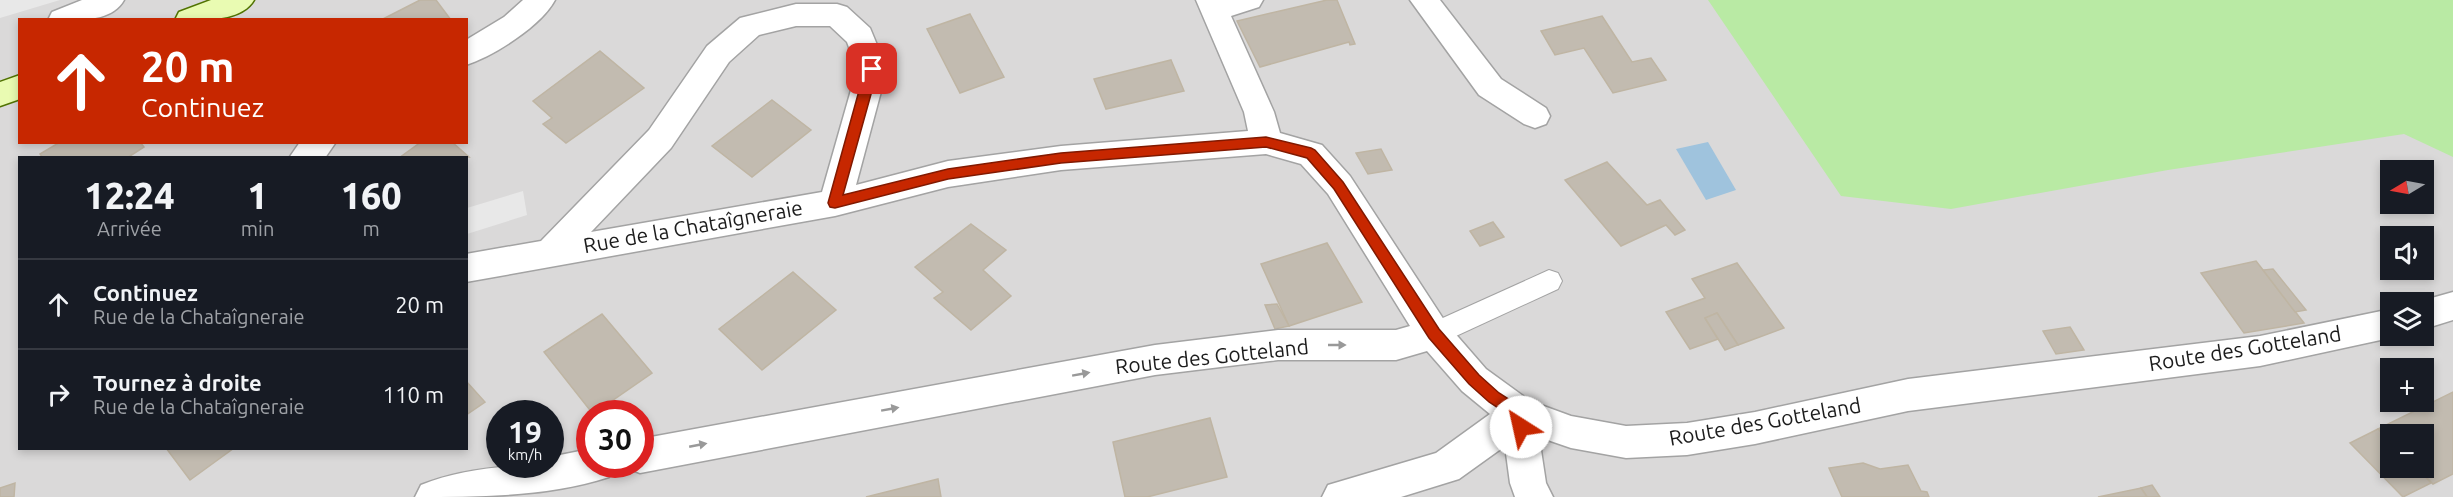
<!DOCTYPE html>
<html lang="fr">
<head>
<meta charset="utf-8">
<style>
	:root { --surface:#171b24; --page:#20242c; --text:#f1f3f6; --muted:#9ea1a6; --line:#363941 }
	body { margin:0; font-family:Ubuntu,sans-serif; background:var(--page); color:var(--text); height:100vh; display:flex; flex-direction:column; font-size:22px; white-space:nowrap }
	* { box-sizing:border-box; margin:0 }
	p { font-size:20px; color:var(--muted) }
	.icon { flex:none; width:33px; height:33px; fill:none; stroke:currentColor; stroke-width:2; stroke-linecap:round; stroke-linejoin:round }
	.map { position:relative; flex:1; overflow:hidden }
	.drawer { position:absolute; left:18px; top:156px; width:450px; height:294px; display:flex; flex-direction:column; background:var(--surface); border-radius:0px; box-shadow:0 3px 9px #0003 }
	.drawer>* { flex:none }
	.banner { position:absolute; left:18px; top:18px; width:450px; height:126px; border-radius:0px; box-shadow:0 3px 9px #0003; background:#c72700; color:#fff; overflow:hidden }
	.needle { width:39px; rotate:260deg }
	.fabs { position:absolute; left:2380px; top:160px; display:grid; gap:12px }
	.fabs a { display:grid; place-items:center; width:54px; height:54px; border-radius:0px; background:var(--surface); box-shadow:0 3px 9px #0003; font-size:30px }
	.speed { position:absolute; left:486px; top:400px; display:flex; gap:12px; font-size:30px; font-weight:700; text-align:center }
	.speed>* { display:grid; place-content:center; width:78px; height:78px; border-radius:50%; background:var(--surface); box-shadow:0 3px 9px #0003; line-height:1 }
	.speed small { font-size:15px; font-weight:400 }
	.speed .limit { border:9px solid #d22; background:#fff; color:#111 }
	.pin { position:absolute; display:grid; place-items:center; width:51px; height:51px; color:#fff; margin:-26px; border-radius:12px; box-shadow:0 3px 9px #0006 }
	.me { position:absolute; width:66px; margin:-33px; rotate:325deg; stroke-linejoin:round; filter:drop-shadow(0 0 4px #0008) }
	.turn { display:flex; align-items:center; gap:21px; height:126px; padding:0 24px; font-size:27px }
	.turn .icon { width:78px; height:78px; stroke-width:2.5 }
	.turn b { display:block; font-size:42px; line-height:51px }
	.eta { display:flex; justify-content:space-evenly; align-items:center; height:102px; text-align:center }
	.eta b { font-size:36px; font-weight:800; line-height:42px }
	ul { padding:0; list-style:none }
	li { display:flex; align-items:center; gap:18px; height:90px; padding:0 24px; border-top:2px solid var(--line) }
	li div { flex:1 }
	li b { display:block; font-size:22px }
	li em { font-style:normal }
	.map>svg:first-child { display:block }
	.residential { fill:#dad9d9; fill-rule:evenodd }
	.grass { fill:#b9eaa4 }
	.parking { fill:#e8e8e8 }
	.water { fill:#9fc3dd }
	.building { fill:#c2bbb0; stroke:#bfb5a3; stroke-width:1.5 }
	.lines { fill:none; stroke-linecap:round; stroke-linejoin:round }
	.service-casing { stroke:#a3a3a3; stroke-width:2 }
	.minor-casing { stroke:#a3a3a3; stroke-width:3 }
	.secondary-casing { stroke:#517302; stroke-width:3 }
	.service { fill:#fff; fill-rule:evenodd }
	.minor { fill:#fff; fill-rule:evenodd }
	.secondary { fill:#e9fbb2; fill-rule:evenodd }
	.oneway { fill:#999 }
	.route { fill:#c72700; stroke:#811900; stroke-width:1.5 }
	.labels { text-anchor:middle; stroke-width:5; stroke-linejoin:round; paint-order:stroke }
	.street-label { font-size:21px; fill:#1c1c1c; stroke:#fff }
</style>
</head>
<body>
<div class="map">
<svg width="2453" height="497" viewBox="0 0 2453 497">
	<rect width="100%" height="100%" fill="#eeece1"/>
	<path class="residential" d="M0,0h2453v497h-2453zM20,20h446v122h-446zM20,158h446v290h-446zM2391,171h33v33h-33zM2391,237h33v33h-33zM2391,303h33v33h-33zM2391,369h33v33h-33zM500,414h50v51h-50zM590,414h50v51h-50zM2391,435h33v33h-33z"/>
	<path class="grass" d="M1708,0h745v157l-49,-23 -236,36 -217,39 -110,-13z"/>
	<g class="parking">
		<path d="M0,0h60l-60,18z"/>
		<path d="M523,191l4,24 -60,19v-26z"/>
	</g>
	<path class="water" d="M1708,142l28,48 -30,10 -30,-51z"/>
	<g class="building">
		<path d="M420,0h16l15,20h-70z"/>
		<path d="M1327,0h10l18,44 -5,1 -1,-3 -89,25 -23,-46z"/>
		<path d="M970,14l34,63 -44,16 -33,-64z"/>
		<path d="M1602,16l30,46 19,-4 15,22 -53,13 -29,-45 -29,7 -14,-24z"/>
		<path d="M600,51l44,37 -78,55 -23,-19 9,-6 -19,-17z"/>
		<path d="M1171,60l13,31 -78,18 -12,-30z"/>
		<path d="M772,100l39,30 -59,47 -40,-31z"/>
		<path d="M60,142h80l4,5 -17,11h-84l-3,-4z"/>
		<path d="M421,142h31l17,15 -70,1z"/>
		<path d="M1381,149l11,21 -24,4 -12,-21z"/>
		<path d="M1607,162l40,43 13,-5 25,30 -10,5 -9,-10 -45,21 -56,-66z"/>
		<path d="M1493,222l11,15 -24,9 -10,-15z"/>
		<path d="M971,224l35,26 -23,20 28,26 -40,34 -37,-32 9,-6 -28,-25z"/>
		<path d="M1327,243l35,59 -73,24 -28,-62z"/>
		<path d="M2256,261l7,9 41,53 -60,10 -43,-60z"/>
		<path d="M1737,263l47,65 -46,17 -21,-32 -12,5 13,21 -28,10 -24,-37 39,-14 -13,-19z"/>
		<path d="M2273,269l33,41 -11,2 -32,-42z"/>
		<path d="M793,272l43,38 -74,60 -43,-41z"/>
		<path d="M1277,304l12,22 -14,3 -10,-24z"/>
		<path d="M1717,313l21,32 -13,5 -20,-32z"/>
		<path d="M602,314l50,59 -59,41 -49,-62z"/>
		<path d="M2070,327l14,23 -28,4 -13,-23z"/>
		<path d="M466,381l19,21 -19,13z"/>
		<path d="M2453,392v82l-20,10 -16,-16h7v-33h-33v7l-13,-13z"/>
		<path d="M1210,418l17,59 -80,20h-22l-12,-55z"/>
		<path d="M2378,429l13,13v26h26l14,15 -28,14 -53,-54z"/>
		<path d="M166,448h68l-44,32z"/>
		<path d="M1863,463l17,6 28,-4 13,26 6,1 2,5h-87l-13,-29z"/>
		<path d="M938,479l3,18h-75z"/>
		<path d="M15,483l-1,14h-14v-9z"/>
		<path d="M2152,485l8,12h-13l-6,-9z"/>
		<path d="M2141,488l6,9h-49z"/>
	</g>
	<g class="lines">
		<g class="service-casing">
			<path id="service" d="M1549,270l9,3 4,8 -4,8 -115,53 -9,4 -9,-4 -4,-8 4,-8z"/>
		</g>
		<g class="minor-casing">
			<g id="minor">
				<path d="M82,0h42c-13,24 -52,20 -76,20l4,-8z"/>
				<path d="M523,0h32c-14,26 -61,56 -89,65v-25l38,-23z"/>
				<path d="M1196,0h67l-4,7 -28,9 43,96 6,21 42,12 28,31 96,147 40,46 44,32 41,15 55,10 61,-3 68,-11 153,-33 352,-43 131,-27v27h8l-139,30 -352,45 -153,33 -68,11 -61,3 -55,-10 -32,-11 7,46 7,14h-38l-5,-14 -5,-37 -46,33 -58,18h-79l6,-12 108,-32 54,-39 -28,-23 -35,-40 -31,9h-118l-123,15 -515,98 -13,-5 -1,-3h14v-26l515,-94 123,-15h118l14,-4 -82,-132 -27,-30 -35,-10 -205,16 -113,17 -113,29 -369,66v-28l75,-13 108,-111 58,-84 33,-28 56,-14h41l10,3 23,21 17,41 -31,116 92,-24 113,-15 187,-15 -4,-19zM796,26h34l17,16 10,27 -35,123 -231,40 80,-84 58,-86 30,-27z"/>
				<path d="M1410,0h30l61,79 45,29 4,8 -4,8 -11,4 -11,-4 -45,-29z"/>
				<path d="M300,142h36l-11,16h-36z"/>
				<path d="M2453,292v28l-29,9v-26h-10z"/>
				<path d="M590,449v16h24l-5,12c-62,20 -129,20 -194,20l6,-12c40,-16 86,-20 129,-20v-8z"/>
			</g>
		</g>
		<g class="secondary-casing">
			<g id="secondary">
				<path d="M211,0h43c-13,23 -56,20 -79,20l4,-8z"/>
				<path d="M20,75v24l-20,7v-24z"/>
			</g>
		</g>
		<use href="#service" class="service"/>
		<use href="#minor" class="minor"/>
		<use href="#secondary" class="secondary"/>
	</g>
	<defs><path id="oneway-solid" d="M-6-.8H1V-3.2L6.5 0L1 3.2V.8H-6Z" transform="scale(1.5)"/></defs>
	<g class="oneway">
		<use href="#oneway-solid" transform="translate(1337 345)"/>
		<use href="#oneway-solid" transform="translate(1081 374) rotate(-10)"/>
		<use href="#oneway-solid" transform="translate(890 409) rotate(-10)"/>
		<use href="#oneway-solid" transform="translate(698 445) rotate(-11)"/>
	</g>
	<path class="route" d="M872,64l6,5 -35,126 105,-26 113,-16 205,-16 45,11 4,2 28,32 96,147 40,46 20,18 25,16 4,18 -2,5 -5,2 -5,-2 -4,-15 -23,-15 -20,-18 -40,-46 -95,-149 -27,-31 -41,-11 -205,16 -113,16 -113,29 -5,-1 -2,-4 37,-134z"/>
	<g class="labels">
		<g class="street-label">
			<text transform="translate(693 227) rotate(-10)" y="7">Rue de la Chataîgneraie</text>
			<text transform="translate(2245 349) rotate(-9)" y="7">Route des Gotteland</text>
			<text transform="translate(1212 357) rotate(-6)" y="7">Route des Gotteland</text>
			<text transform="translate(1765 422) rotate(-10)" y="7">Route des Gotteland</text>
		</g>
	</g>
</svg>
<div class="fabs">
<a><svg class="needle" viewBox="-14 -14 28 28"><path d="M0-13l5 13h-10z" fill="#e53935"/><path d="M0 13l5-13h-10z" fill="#9ea1a6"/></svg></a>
<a><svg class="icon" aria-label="sound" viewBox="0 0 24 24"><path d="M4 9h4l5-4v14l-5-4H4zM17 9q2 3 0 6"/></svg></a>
<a><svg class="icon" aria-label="layers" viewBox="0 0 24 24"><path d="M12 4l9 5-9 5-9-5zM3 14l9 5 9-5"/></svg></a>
<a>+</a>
<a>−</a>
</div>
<div class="speed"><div>19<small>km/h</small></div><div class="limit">30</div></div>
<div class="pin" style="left:872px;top:69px;background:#d93025"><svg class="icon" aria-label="arrive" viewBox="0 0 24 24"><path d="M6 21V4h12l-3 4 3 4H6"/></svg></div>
<svg class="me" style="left:1521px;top:427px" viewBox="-20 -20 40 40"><circle r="19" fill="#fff"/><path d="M0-13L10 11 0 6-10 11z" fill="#c72700"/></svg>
<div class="banner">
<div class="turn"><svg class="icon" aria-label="ahead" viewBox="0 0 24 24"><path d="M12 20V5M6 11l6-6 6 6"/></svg><div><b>20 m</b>Continuez</div></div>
</div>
<section class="drawer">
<div class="eta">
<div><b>12:24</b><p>Arrivée</p></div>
<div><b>1</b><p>min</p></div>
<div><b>160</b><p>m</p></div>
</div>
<ul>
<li><svg class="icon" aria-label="ahead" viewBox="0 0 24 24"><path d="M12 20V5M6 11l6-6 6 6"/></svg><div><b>Continuez</b><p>Rue de la Chataîgneraie</p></div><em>20 m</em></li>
<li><svg class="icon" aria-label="right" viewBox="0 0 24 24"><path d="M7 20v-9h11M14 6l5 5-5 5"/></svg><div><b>Tournez à droite</b><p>Rue de la Chataîgneraie</p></div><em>110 m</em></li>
</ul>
</section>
</div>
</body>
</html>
